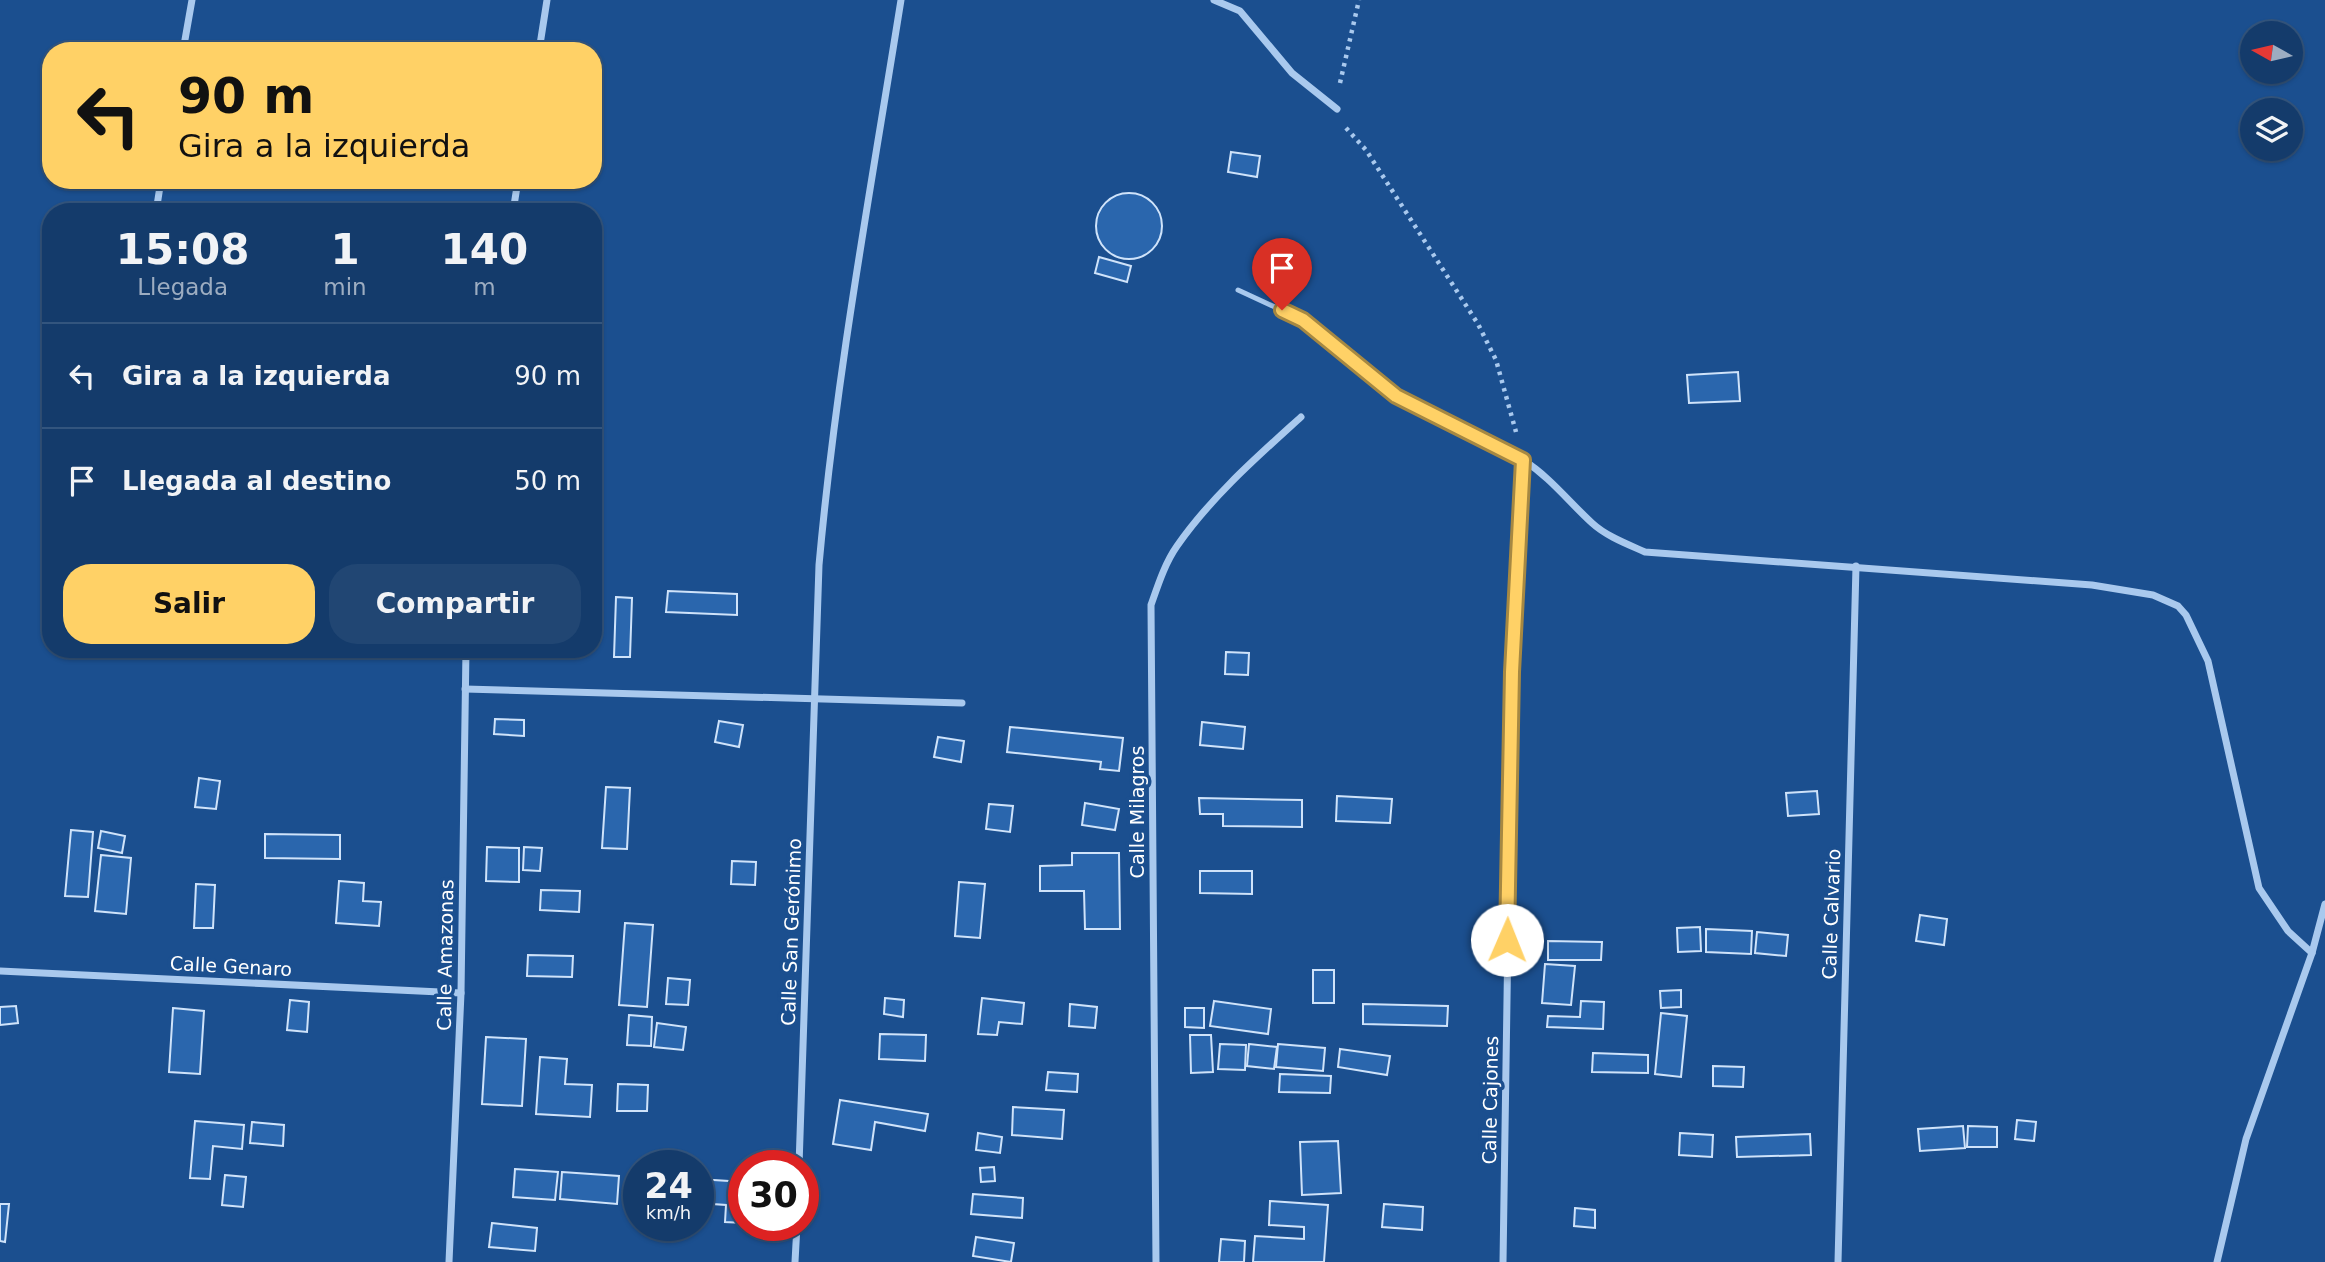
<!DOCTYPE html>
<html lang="es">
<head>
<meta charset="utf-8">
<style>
	:root { --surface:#143b6b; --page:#214673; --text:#f1f3f6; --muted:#9dadc1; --line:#33557e; --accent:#ffd166 }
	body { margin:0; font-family:"DejaVu Sans",sans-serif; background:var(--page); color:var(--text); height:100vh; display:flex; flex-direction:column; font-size:26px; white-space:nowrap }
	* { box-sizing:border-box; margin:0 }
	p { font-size:23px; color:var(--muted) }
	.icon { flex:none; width:38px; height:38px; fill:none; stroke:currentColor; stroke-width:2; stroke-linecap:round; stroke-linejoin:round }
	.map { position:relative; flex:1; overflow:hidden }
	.drawer { position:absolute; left:42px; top:203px; width:560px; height:455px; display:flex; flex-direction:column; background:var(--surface); border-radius:28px; box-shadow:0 2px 5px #0004,0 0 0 2px var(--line) }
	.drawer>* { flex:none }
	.banner { position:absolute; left:42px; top:42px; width:560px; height:147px; border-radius:28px; box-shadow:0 2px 5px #0004,0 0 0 2px var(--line); background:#ffd166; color:#111; overflow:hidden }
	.needle { width:46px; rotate:278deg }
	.buttons { position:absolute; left:2240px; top:21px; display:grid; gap:14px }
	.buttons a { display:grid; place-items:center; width:63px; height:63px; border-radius:50%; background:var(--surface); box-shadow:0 2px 5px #0004,0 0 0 2px var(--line); font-size:35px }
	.speed { position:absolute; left:623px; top:1150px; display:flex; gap:14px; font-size:35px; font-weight:700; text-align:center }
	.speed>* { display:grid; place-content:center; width:91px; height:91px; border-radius:50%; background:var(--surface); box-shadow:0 2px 5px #0004,0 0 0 2px var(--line); line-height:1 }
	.speed small { font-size:18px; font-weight:400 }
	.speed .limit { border:10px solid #d22; background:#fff; color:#111 }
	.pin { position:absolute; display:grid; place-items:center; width:60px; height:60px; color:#fff; margin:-72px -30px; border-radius:50% 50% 50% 0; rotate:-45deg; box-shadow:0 0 7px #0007 }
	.pin .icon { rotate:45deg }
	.me { position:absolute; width:77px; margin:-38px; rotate:1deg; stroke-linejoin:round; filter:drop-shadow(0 0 5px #0008) }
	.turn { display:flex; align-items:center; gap:24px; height:147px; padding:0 21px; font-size:32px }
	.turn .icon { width:91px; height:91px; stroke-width:2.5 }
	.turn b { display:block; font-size:49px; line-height:60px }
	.eta { display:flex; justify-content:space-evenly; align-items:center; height:119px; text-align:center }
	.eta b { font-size:42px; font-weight:800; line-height:49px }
	.button { display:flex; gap:14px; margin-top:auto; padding:14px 21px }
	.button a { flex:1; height:80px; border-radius:28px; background:var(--accent); color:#111; font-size:28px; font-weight:800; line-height:80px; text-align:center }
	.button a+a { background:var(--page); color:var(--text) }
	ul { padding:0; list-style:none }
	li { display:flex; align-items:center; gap:21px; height:105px; padding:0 21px; border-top:2px solid var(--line) }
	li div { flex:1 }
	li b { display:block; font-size:26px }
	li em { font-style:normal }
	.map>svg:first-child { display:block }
	.building { fill:#2a66ad; stroke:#cfe3fa; stroke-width:2 }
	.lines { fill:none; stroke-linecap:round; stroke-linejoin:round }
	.path { stroke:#a9c9ee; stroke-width:4.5; stroke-dasharray:3.5 5; stroke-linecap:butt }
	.lane { stroke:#a9c9ee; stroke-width:5 }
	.street { stroke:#a9c9ee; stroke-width:7 }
	.route-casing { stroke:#a68842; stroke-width:18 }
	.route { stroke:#ffd166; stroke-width:12 }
	.labels { text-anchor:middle; stroke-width:7; stroke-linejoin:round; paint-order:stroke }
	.street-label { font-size:19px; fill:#fff; stroke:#1b4f8f }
</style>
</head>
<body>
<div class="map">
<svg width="2325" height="1262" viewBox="0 0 2325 1262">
	<rect width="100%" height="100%" fill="#1b4f8f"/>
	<g class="building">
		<path d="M1231,152l29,4 -3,21 -29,-5z"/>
		<circle cx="1129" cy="226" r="33"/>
		<path d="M1099,257l32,9 -4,16 -32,-9z"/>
		<path d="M1738,372l2,29 -51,2 -2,-28z"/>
		<path d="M668,591l69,3v21l-71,-3z"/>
		<path d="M616,597l16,1 -2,59h-16z"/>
		<path d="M1226,652l23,1 -1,22 -23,-1z"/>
		<path d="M495,719l29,1v16l-30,-2z"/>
		<path d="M719,721l24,4 -4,22 -24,-5z"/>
		<path d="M1202,722l43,5 -2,22 -43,-4z"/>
		<path d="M1010,727l113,11 -4,33 -19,-2 1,-7 -94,-10z"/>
		<path d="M938,737l26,4 -3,21 -27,-5z"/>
		<path d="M199,778l21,3 -4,28 -21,-2z"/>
		<path d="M606,787l24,1 -3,61 -25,-1z"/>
		<path d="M1817,791l2,23 -31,2 -2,-23z"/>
		<path d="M1337,796l55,3 -2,24 -54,-2z"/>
		<path d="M1199,798l103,2v27l-79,-1v-12h-23z"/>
		<path d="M1085,803l34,6 -4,21 -33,-5z"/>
		<path d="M989,804l24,2 -3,26 -24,-3z"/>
		<path d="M71,830l22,2 -5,65 -23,-1z"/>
		<path d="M101,831l24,5 -3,17 -24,-5z"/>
		<path d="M265,834l75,1v24l-75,-1z"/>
		<path d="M487,847l32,1v34l-33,-1z"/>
		<path d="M524,847l18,1 -2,23 -17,-1z"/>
		<path d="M1072,853h47l1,76h-35l-1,-38h-44v-25l32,-1z"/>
		<path d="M101,855l30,3 -5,56 -31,-3z"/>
		<path d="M732,861l24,1 -1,23 -24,-1z"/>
		<path d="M1200,871h52v23l-52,-1z"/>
		<path d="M339,881l25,2 -1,18 18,1 -2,24 -43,-3z"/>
		<path d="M959,882l26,2 -5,54 -25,-2z"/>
		<path d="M196,884l19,1 -2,43h-19z"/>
		<path d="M541,890l39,1 -1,21 -39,-2z"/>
		<path d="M1920,915l27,4 -3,26 -28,-4z"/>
		<path d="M625,923l28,2 -6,82 -28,-2z"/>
		<path d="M1700,927l1,24 -23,1 -1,-24z"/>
		<path d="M1706,929l46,2 -1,23 -45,-2z"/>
		<path d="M1757,932l31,3 -2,21 -31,-3z"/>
		<path d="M1548,941l54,1 -1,18h-53z"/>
		<path d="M528,955l45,1 -1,21 -45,-1z"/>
		<path d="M1545,964l30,2 -4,39 -29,-2z"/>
		<rect x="1313" y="970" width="21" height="33"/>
		<path d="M668,978l22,2 -2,25 -22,-1z"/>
		<path d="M1681,990v17l-20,1 -1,-17z"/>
		<path d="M885,998l19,2 -1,17 -19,-3z"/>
		<path d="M982,998l42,5 -2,21 -23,-2 -2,13 -19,-1z"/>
		<path d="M290,1000l19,2 -2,30 -20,-2z"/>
		<path d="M1214,1001l57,8 -3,25 -58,-8z"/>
		<path d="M1581,1001l23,1 -1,27 -56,-2 1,-11 32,1z"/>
		<path d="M1070,1004l27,3 -2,21 -26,-2z"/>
		<path d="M1363,1004l85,2 -1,20 -84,-2z"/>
		<path d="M16,1006l2,17 -18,2v-18z"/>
		<path d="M173,1008l31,3 -4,63 -31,-2z"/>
		<path d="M1185,1008h19v20l-19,-1z"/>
		<path d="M1661,1013l26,3 -6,61 -26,-3z"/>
		<path d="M629,1015l23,2 -1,29 -24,-1z"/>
		<path d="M657,1023l29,4 -3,23 -29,-3z"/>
		<path d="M880,1034l46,1 -1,26 -46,-2z"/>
		<path d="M1190,1035h21l2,37 -22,1z"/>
		<path d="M486,1037l40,2 -4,67 -40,-2z"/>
		<path d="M1220,1044l26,1 -1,25 -27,-1z"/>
		<path d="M1249,1044l28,3 -3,22 -27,-3z"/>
		<path d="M1278,1044l47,4 -2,23 -47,-4z"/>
		<path d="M1340,1049l50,7 -3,19 -49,-8z"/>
		<path d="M1593,1053l55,2v18l-56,-1z"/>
		<path d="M540,1057l27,2 -2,25 27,1 -2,32 -54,-3z"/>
		<path d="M1713,1066l31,1 -1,20 -30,-1z"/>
		<path d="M1048,1072l30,2 -1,18 -31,-2z"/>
		<path d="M1280,1074l51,2 -1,17 -51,-1z"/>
		<path d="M618,1084l30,1 -1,26h-30z"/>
		<path d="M840,1100l88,14 -3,17 -50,-9 -4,28 -38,-6z"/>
		<path d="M1013,1107l51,3 -2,29 -50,-4z"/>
		<path d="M2017,1120l19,2 -2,19 -19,-2z"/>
		<path d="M195,1121l49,4 -2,24 -29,-3 -3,33 -20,-1z"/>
		<path d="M252,1122l32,3 -1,21 -33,-3z"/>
		<path d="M1963,1126l2,22 -45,3 -2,-22z"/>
		<path d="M1968,1126l29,1v20h-30z"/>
		<path d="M978,1133l24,4 -2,16 -24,-3z"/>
		<path d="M1680,1133l33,2 -1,22 -33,-2z"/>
		<path d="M1810,1134l1,21 -74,2 -1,-20z"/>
		<path d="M1338,1141l3,52 -39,2 -2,-53z"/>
		<path d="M994,1167l1,14 -14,1 -1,-14z"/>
		<path d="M515,1169l43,3 -3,28 -42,-3z"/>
		<path d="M562,1172l57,4 -2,28 -57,-5z"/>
		<path d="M225,1175l21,2 -3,30 -21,-2z"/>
		<path d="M698,1179l46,3v41l-19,-1 1,-17 -28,-2z"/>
		<path d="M973,1194l50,4 -1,20 -51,-4z"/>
		<path d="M1270,1201l58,4 -4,57h-71l2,-26 49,3v-12l-35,-2z"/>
		<path d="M0,1204h9l-4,38 -5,-1z"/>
		<path d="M1384,1204l39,3 -1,23 -40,-3z"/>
		<path d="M1575,1208l20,2v18l-21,-2z"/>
		<path d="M492,1223l45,5 -2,23 -46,-4z"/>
		<path d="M976,1237l38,6 -3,19 -38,-6z"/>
		<path d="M1221,1239l24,2 -1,21h-25z"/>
	</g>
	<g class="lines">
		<g class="path">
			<path d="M1340,83l19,-83"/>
			<path d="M1346,128l20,22 112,174 18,36 20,72"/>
		</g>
		<path class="lane" d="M1238,290l65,30 93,76 127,64"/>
		<g class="street">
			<path d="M1214,0l26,11 52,62 45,36"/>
			<path d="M183,51l9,-51"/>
			<path d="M539,51l8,-51"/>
			<path d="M156,212l5,-32"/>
			<path d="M513,212l5,-32"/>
			<path d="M465,689l497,14"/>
			<path d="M0,971l461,22"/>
			<path d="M799,1166l20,-601c17,-189 52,-377 82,-565"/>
			<path d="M449,1262l12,-269 5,-344"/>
			<path d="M795,1262l2,-37"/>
			<path d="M1156,1262l-5,-657c7,-20 14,-42 26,-59 34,-49 81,-90 124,-129"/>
			<path d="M1503,1262l9,-590 11,-212c27,17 46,42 69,63 14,13 35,21 53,29l447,33 61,10 25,11 8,9 22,46 51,227 29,43 24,22"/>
			<path d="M1838,1262l18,-696"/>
			<path d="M2217,1262l29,-123 66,-186 13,-49"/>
		</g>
	</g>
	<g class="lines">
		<g class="route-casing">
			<path id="route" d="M1282,310l21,10 93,76 127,64 -11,212 -5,268"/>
		</g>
		<use href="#route" class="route"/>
	</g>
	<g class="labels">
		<g class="street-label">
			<text transform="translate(1137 812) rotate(-90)" y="7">Calle Milagros</text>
			<text transform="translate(1831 914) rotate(-88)" y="7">Calle Calvario</text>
			<text transform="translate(791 932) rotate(-88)" y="7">Calle San Gerónimo</text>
			<text transform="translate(445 955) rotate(-89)" y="7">Calle Amazonas</text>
			<text transform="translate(231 966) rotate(3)" y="7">Calle Genaro</text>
			<text transform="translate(1490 1100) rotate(-89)" y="7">Calle Cajones</text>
		</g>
	</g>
</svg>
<div class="buttons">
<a><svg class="needle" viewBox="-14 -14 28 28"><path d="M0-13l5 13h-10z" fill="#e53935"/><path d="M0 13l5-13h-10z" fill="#9dadc1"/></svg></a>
<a><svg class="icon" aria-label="layers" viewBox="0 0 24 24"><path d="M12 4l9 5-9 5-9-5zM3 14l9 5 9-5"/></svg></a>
</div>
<div class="speed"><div>24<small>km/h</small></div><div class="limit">30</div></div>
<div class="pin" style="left:1282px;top:310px;background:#d93025"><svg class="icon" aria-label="arrive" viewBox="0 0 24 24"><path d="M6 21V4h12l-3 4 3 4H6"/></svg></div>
<svg class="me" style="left:1507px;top:940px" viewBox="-20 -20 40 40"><circle r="19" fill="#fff"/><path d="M0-13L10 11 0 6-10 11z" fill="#ffd166"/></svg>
<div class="banner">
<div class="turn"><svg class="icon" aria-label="left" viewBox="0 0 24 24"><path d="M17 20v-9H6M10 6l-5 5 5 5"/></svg><div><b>90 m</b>Gira a la izquierda</div></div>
</div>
<section class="drawer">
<div class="eta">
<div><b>15:08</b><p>Llegada</p></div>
<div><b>1</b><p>min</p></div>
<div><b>140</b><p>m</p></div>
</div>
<ul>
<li><svg class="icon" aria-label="left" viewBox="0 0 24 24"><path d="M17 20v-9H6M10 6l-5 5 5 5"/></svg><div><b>Gira a la izquierda</b></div><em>90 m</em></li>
<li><svg class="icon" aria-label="arrive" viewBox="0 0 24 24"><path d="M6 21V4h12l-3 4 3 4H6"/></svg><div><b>Llegada al destino</b></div><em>50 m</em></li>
</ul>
<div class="button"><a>Salir</a><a>Compartir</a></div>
</section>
</div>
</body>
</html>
